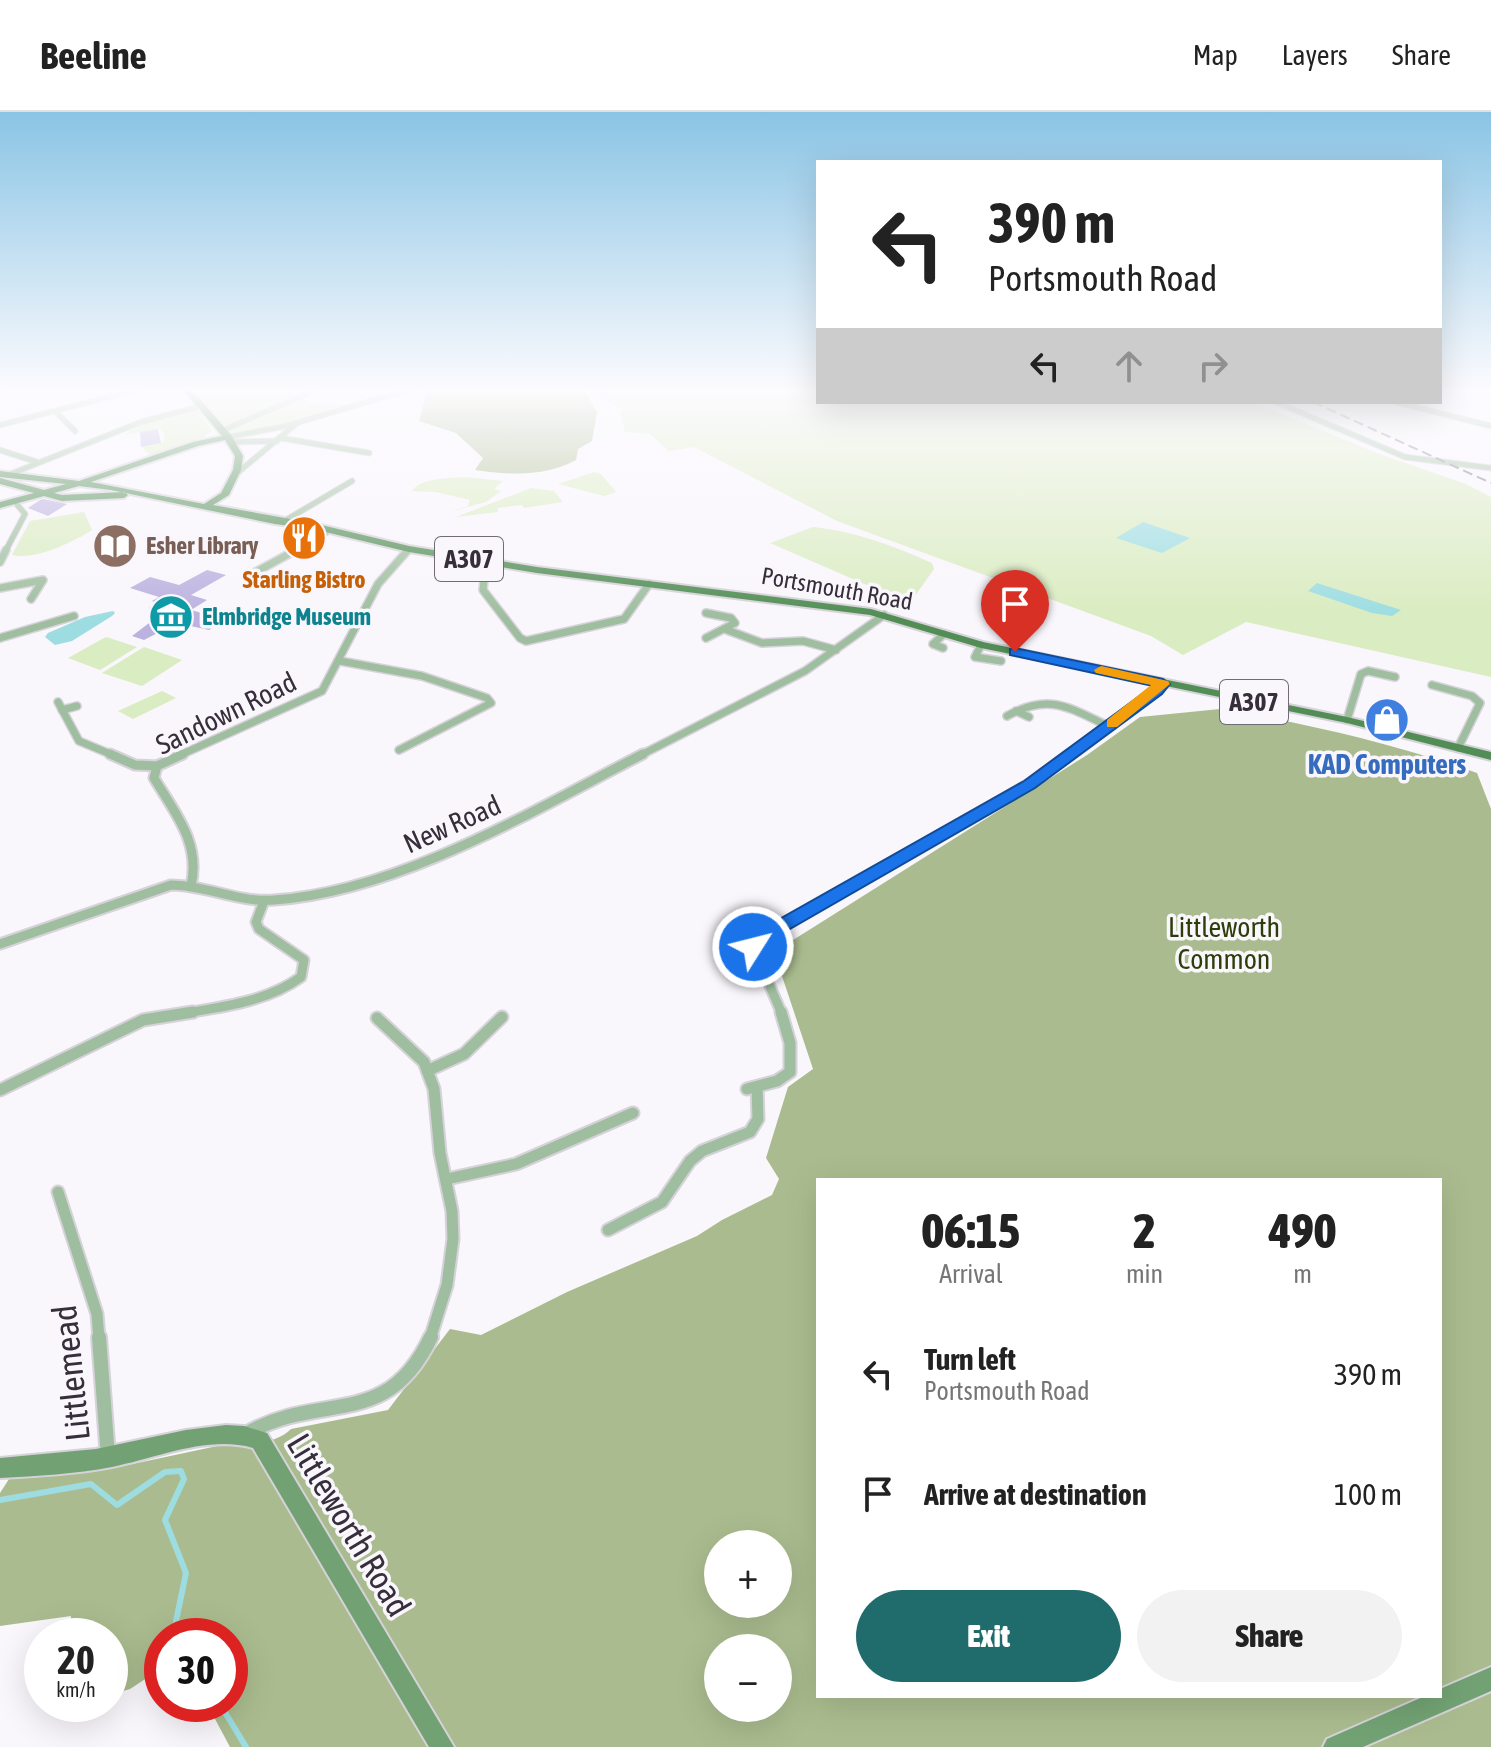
<!DOCTYPE html>
<html lang="en">
<head>
<meta charset="utf-8">
<style>
	:root { --surface:#fff; --page:#f2f2f2; --text:#222; --muted:#767676; --line:#e0e0e0; --accent:#206c6c }
	body { margin:0; font-family:"Asap Condensed",sans-serif; background:var(--page); color:var(--text); height:100vh; display:flex; flex-direction:column; font-size:30px; white-space:nowrap }
	* { box-sizing:border-box; margin:0 }
	p { font-size:26px; color:var(--muted) }
	.icon { flex:none; width:44px; height:44px; fill:none; stroke:currentColor; stroke-width:2; stroke-linecap:round; stroke-linejoin:round }
	.map { position:relative; flex:1; overflow:hidden }
	.details { position:absolute; left:816px; top:1066px; width:626px; height:520px; display:flex; flex-direction:column; background:var(--surface); border-radius:0px; box-shadow:0 8px 32px #0002 }
	.details>* { flex:none }
	.guide { position:absolute; left:816px; top:48px; width:626px; height:244px; border-radius:0px; box-shadow:0 8px 32px #0002; background:#fff; color:var(--text); overflow:hidden }
	.fabs { position:absolute; left:704px; top:1418px; display:grid; gap:16px }
	.fabs a { display:grid; place-items:center; width:88px; height:88px; border-radius:50%; background:var(--surface); box-shadow:0 8px 32px #0002; font-size:40px }
	.speed { position:absolute; left:24px; top:1506px; display:flex; gap:16px; font-size:40px; font-weight:700; text-align:center }
	.speed>* { display:grid; place-content:center; width:104px; height:104px; border-radius:50%; background:var(--surface); box-shadow:0 8px 32px #0002; line-height:1 }
	.speed small { font-size:20px; font-weight:400 }
	.speed .limit { border:12px solid #d22; background:#fff; color:#111 }
	.pin { position:absolute; display:grid; place-items:center; width:68px; height:68px; color:#fff; margin:-82px -34px; border-radius:50% 50% 50% 0; rotate:-45deg; box-shadow:0 0 8px #0007 }
	.pin .icon { rotate:45deg }
	.me { position:absolute; width:88px; margin:-44px; rotate:54deg; stroke-linejoin:round; filter:drop-shadow(0 0 6px #0008) }
	.turn { display:flex; align-items:center; gap:28px; height:168px; padding:0 40px; font-size:36px }
	.turn .icon { width:104px; height:104px; stroke-width:2.5 }
	.turn b { display:block; font-size:56px; line-height:68px }
	.lanes { display:flex; align-items:center; height:76px; padding:0 40px; background:#0003; justify-content:center; gap:40px; direction:ltr }
	.lanes .off { opacity:.35 }
	.eta { display:flex; justify-content:space-evenly; align-items:center; height:136px; text-align:center }
	.eta b { font-size:48px; font-weight:800; line-height:56px }
	.button { display:flex; gap:16px; margin-top:auto; padding:16px 40px }
	.button a { flex:1; height:92px; border-radius:48px; background:var(--accent); color:#fff; font-size:32px; font-weight:800; line-height:92px; text-align:center }
	.button a+a { background:var(--page); color:var(--text) }
	ul { padding:0; list-style:none }
	li { display:flex; align-items:center; gap:24px; height:120px; padding:0 40px }
	li div { flex:1 }
	li b { display:block; font-size:30px }
	li em { font-style:normal }
	header { display:flex; align-items:center; gap:48px; box-sizing:border-box; height:112px; padding:0 40px; background:var(--surface); border-bottom:2px solid var(--line) }
	header strong { font-size:38px }
	nav { display:flex; gap:44px; margin-inline-start:auto; font-size:28px }
	.map>svg:first-child { display:block }
	.green { fill:#daecc1 }
	.forest { fill:#aabc8f; fill-rule:evenodd }
	.water { fill:#9ddde1 }
	.lines { fill:none; stroke-linecap:round; stroke-linejoin:round }
	.stream { stroke:#9ddde1; stroke-width:6 }
	.building { fill:#bcb2e0 }
	.street-far4-casing { stroke:#d6d2d9; stroke-width:7 }
	.street-far3-casing { stroke:#d6d2d9; stroke-width:10 }
	.street-far2-casing { stroke:#d6d2d9; stroke-width:13 }
	.street-far1-casing { stroke:#d6d2d9; stroke-width:15 }
	.street-casing { stroke:#d6d2d9; stroke-width:18 }
	.secondary-casing { stroke:#d6d2d9; stroke-width:4 }
	.primary-casing { stroke:#d6d2d9; stroke-width:4 }
	.street-far4 { stroke:#9fbe9f; stroke-width:5 }
	.street-far3 { stroke:#9fbe9f; stroke-width:7 }
	.street-far2 { stroke:#9fbe9f; stroke-width:9 }
	.street-far1 { stroke:#9fbe9f; stroke-width:11 }
	.street { stroke:#9fbe9f; stroke-width:14 }
	.secondary { fill:#72a273; fill-rule:evenodd }
	.primary { fill:#518d54; fill-rule:evenodd }
	.rail { stroke:#7b7680; stroke-width:2; stroke-dasharray:10 5; stroke-linecap:butt }
	.route { fill:#1a73e8; stroke:#114b97; stroke-width:2 }
	.slow { fill:#f59e0b }
	.labels { text-anchor:middle; stroke-width:7; stroke-linejoin:round; paint-order:stroke }
	.far-education-label { font-size:24px; font-weight:bold; fill:#785e54; stroke:#f9f6fc; text-anchor:start }
	.far-food-label { font-size:24px; font-weight:bold; fill:#c56008; stroke:#f9f6fc }
	.far-street-label { font-size:24px; fill:#362f3b; stroke:#f9f6fc }
	.far-culture-label { font-size:24px; font-weight:bold; fill:#0d838f; stroke:#f9f6fc; text-anchor:start }
	.shield { fill:#f9f6fc; stroke:#706b75; stroke-width:2 }
	.shield-label { font-size:26px; font-weight:bold; fill:#362f3b }
	.street-label { font-size:28px; fill:#362f3b; stroke:#f9f6fc }
	.shop-label { font-size:28px; font-weight:bold; fill:#366cbe; stroke:#f9f6fc }
	.park-label { font-size:28px; fill:#2d3e0a; stroke:#f9f6fc }
	.near-street-label { font-size:34px; fill:#362f3b; stroke:#f9f6fc }
</style>
</head>
<body>
<header>
<strong>Beeline</strong>
<nav><a>Map</a><a>Layers</a><a>Share</a></nav>
</header>
<div class="map">
<svg width="1491" height="1635" viewBox="0 0 1491 1635">
	<rect width="100%" height="100%" fill="#f9f6fc"/>
	<g class="green">
		<path d="M586,276h232v14h435l124,51 89,31 25,13v180l-245,-55 -63,33 -32,-19 -314,-115 -143,-74 -25,4 -19,-17 -25,-2 -5,-21 3,-1z"/>
		<path d="M218,277l50,7 22,-3 7,3 -72,31 -31,-36 12,2z"/>
		<path d="M301,286l11,6h38l-69,20 -52,9v-3z"/>
		<path d="M197,297l15,22 -8,6 -53,19 -9,-9 22,-5v-9l-4,-4 -36,6 20,-13z"/>
		<path d="M594,360l7,2 15,18 -12,4 -46,-12z"/>
		<path d="M466,365l37,4 -9,8 7,2 -15,11 -38,10 20,-6 2,-6 -35,-8 -23,-1c8,-13 38,-13 54,-14z"/>
		<path d="M531,376l23,3 9,11 -39,6 -2,-3 -24,3v4l-42,5z"/>
		<path d="M84,400l8,18c-21,13 -56,30 -80,25l18,-34z"/>
		<path d="M813,415c42,4 81,19 119,36l2,6 -22,31 -43,-14 -99,-43z"/>
		<path d="M106,525l31,10 -37,23 -32,-12z"/>
		<path d="M144,535l38,13 -40,26 -40,-13z"/>
		<path d="M162,579l14,7 -43,21 -15,-8z"/>
	</g>
	<g class="forest">
		<path d="M428,276h155l14,24 -5,29 -14,8 -2,11c-32,17 -66,15 -101,10l8,-12 -27,-25 -37,-12z"/>
		<path d="M1220,597c88,15 172,34 257,64l14,36v938h-1261l-23,-43h23v-68h-68v32l-32,21 -20,6v-59h-41l2,-20 -71,10v-133l9,-14 100,-10 113,-24c21,2 54,-1 69,-16l97,-19 62,-81 31,6 86,-43 130,-56 25,-16 50,-25 7,-16 -13,-21 22,-71 25,-18 -39,-117 313,-197 53,-38zM818,1068h622v516h-622zM718,1432h60v60h-60zM718,1536h60v60h-60z"/>
	</g>
	<g class="water">
		<path d="M1143,410l47,16 -28,15 -46,-15z"/>
		<path d="M1317,471l84,27 -9,6 -20,-3 -64,-22z"/>
		<path d="M113,499l2,2 -3,3 -40,25 -17,4 -10,-8 3,-4 37,-16z"/>
	</g>
	<g class="lines">
		<g class="stream">
			<path d="M0,1388l91,-16 26,21 48,-33 16,-1 3,8 -19,41 21,53 -10,48 3,15"/>
			<path d="M220,1592l26,43"/>
		</g>
	</g>
	<g class="building">
		<path d="M158,317l3,14 -20,4 -1,-15z"/>
		<path d="M40,388l3,-1 24,5 -19,12 -20,-8z"/>
		<path d="M207,458l19,5 -35,20 16,5 -16,10 29,8 -5,3 6,2 -12,7 -32,-7 -33,17 -12,-4 25,-19 -7,-2 8,-4 -9,-3 9,-5 -6,-2 7,-4 -29,-9 20,-11 29,8z"/>
	</g>
	<g class="lines">
		<g class="street-far4-casing">
			<g id="street-far4">
				<path d="M0,278l8,-2"/>
				<path d="M1276,290l129,55 86,11"/>
				<path d="M1396,290l95,24"/>
				<path d="M55,299l20,20"/>
				<path d="M0,313l143,-37"/>
				<path d="M221,319l100,-43"/>
				<path d="M228,325l58,-11 128,-38"/>
				<path d="M281,326l88,15"/>
				<path d="M231,330l46,-1"/>
				<path d="M0,338l37,12"/>
				<path d="M236,362l61,-51"/>
				<path d="M8,363l133,-53 60,-16"/>
				<path d="M286,408l66,-39"/>
				<path d="M5,440l20,-38 -11,-13"/>
				<path d="M292,440l34,-19"/>
				<path d="M407,440l2,-3"/>
			</g>
		</g>
		<g class="street-far3-casing">
			<g id="street-far3">
				<path d="M0,450l6,-12"/>
				<path d="M499,452l-15,16 -1,10 37,48 6,3 98,-22 25,-35"/>
				<path d="M252,462l44,-24"/>
				<path d="M0,476l43,-8 -12,19"/>
				<path d="M706,501l25,5 4,5 -29,15"/>
				<path d="M727,518l35,13 41,-2 33,9"/>
				<path d="M0,526l74,-22"/>
				<path d="M981,533l-6,12 26,4"/>
				<path d="M943,536l-10,-4 11,-10"/>
				<path d="M340,549l82,15 65,22 4,5 -92,47"/>
				<path d="M1432,573l40,11 8,7 -22,45"/>
				<path d="M58,590l21,39 36,15"/>
				<path d="M62,598l15,-4"/>
				<path d="M1016,599l13,6"/>
				<path d="M1007,604c42,-23 61,-9 101,10"/>
				<path d="M1347,608l14,-46 7,-3 27,6"/>
				<path d="M178,644l144,-65 56,-107 30,-34"/>
				<path d="M639,644l166,-85 79,-56"/>
				<path d="M1067,644l96,-72"/>
			</g>
		</g>
		<g class="street-far2-casing">
			<g id="street-far2">
				<path d="M110,642l25,11 22,1"/>
				<path d="M183,642l-26,12 -3,12c21,35 47,65 37,108"/>
				<path d="M0,832l171,-59c35,0 68,18 103,15 124,-8 260,-90 369,-146"/>
				<path d="M180,902c41,-7 87,-12 121,-37l3,-17 -45,-31 -3,-7 8,-21"/>
				<path d="M782,902l-29,-67 5,-7 271,-156 41,-30"/>
			</g>
		</g>
		<g class="street-far1-casing">
			<g id="street-far1">
				<path d="M377,906l47,44 10,27 6,64 12,58 1,28 -6,46 -17,54"/>
				<path d="M429,958l35,-16 38,-37"/>
				<path d="M747,977l30,-8 13,-9v-29l-9,-31"/>
				<path d="M0,978l143,-70 50,-8"/>
				<path d="M447,1067l69,-15 117,-51"/>
				<path d="M58,1080l39,122 2,25"/>
				<path d="M608,1118l54,-28 28,-41 12,-10 48,-19 8,-13 -1,-32"/>
			</g>
		</g>
		<g class="street-casing">
			<g id="street">
				<path d="M99,1225l9,120"/>
				<path d="M246,1322c76,-44 140,-2 185,-97"/>
			</g>
		</g>
		<g class="secondary-casing">
			<g id="secondary">
				<path d="M226,1313l18,1 23,7 187,314h-25l-176,-299c-45,-13 -96,10 -141,19 -37,7 -75,9 -112,11v-20l96,-9 90,-19z"/>
				<path d="M1491,1555v24l-128,56h-40l4,-8 98,-43h15v-7z"/>
			</g>
		</g>
		<g class="primary-casing">
			<path id="primary" d="M182,276h8l41,47 12,21 -2,14 -12,25 -16,10 100,18 96,23 128,21 334,42 112,33 364,75 144,35v8l-144,-37 -366,-75 -111,-33 -333,-42 -128,-21 -96,-23 -38,-5 -164,-34 -32,-4 -25,7 8,2 62,-3 4,3 -4,3 -62,3 -18,-5 -44,12v-6l34,-9 -34,-9v-6l44,12 22,-6 -66,-7v-6l79,10 114,-39 29,-6zM225,328l10,16 -2,14 -12,23 -17,11 -113,-22 107,-36z"/>
		</g>
		<use href="#street-far4" class="street-far4"/>
		<use href="#street-far3" class="street-far3"/>
		<use href="#street-far2" class="street-far2"/>
		<use href="#street-far1" class="street-far1"/>
		<use href="#street" class="street"/>
		<use href="#secondary" class="secondary"/>
		<use href="#primary" class="primary"/>
		<path class="rail" d="M1313,290l178,81"/>
	</g>
	<linearGradient id="sky" x2="0" y2="1"><stop stop-color="#8ac4e5"/><stop offset="0.55" stop-color="#fcfbfe"/><stop offset="1" stop-color="#fcfbfe" stop-opacity="0"/></linearGradient>
	<rect width="1491" height="505" fill="url(#sky)"/>
	<path class="route" d="M1015,536l148,31 7,5 -8,10 -127,94 -271,156 -5,7h-13l-2,-4 7,-12 273,-154 129,-95 -143,-31v-6z"/>
	<path class="slow" d="M1101,554l67,15 2,3 -53,43h-10v-7l44,-35 -55,-12 -2,-3z"/>
	<defs>
		<g id="restaurant-disc" transform="scale(2.3)"><circle r="9.5" fill="#e8710a" stroke="#f9f6fc"/><path d="M-5-6h1v4h1v-4h1v4h1v-4h1v5L-1.5 .5V6h-2V.5L-5-1ZM5-6V6H3V1.5H1.5Q1.5-4 5-6Z" fill="#fff"/></g>
		<g id="library-disc" transform="scale(2.3)"><circle r="9.5" fill="#8d6e63" stroke="#f9f6fc"/><path d="M-6-4Q-3-5.5-.7-3.5V5Q-3 3-6 4ZM6-4Q3-5.5 .7-3.5V5Q3 3 6 4Z" fill="#fff"/></g>
		<g id="museum-disc" transform="scale(2.3)"><circle r="9.5" fill="#0f9aa8" stroke="#f9f6fc"/><path d="M0-6L6-3V-2H-6V-3ZM-5-1h2V3h-2ZM-1-1h2V3h-2ZM3-1h2V3H3ZM-6 4H6V6H-6Z" fill="#fff"/></g>
		<g id="shop-disc" transform="scale(2.3)"><circle r="9.5" fill="#3f7fe0" stroke="#f9f6fc"/><path d="M-5-2.5h2.3a2.7 3.5 0 0 1 5.4 0H5L5.5 6h-11ZM-1.5-2.5h3a1.5 2.3 0 0 0-3 0Z" fill="#fff"/></g>
	</defs>
	<g fill-rule="evenodd">
		<use href="#restaurant-disc" x="304" y="426"/>
		<use href="#library-disc" x="115" y="434"/>
		<use href="#museum-disc" x="171" y="505"/>
		<use href="#shop-disc" x="1387" y="608"/>
	</g>
	<g class="labels">
		<g class="far-education-label">
			<text x="146" y="442">Esher Library</text>
		</g>
		<g class="far-food-label">
			<text x="304" y="476">Starling Bistro</text>
		</g>
		<g class="far-street-label">
			<text transform="translate(837 477) rotate(10)" y="8">Portsmouth Road</text>
		</g>
		<g class="far-culture-label">
			<text x="202" y="513">Elmbridge Museum</text>
		</g>
		<g class="shield">
			<rect x="435" y="425" width="68" height="44" rx="6"/>
			<rect x="1220" y="568" width="68" height="44" rx="6"/>
		</g>
		<g class="shield-label">
			<text x="469" y="456">A307</text>
			<text x="1254" y="599">A307</text>
		</g>
		<g class="street-label">
			<text transform="translate(226 601) rotate(-26)" y="10">Sandown Road</text>
			<text transform="translate(452 712) rotate(-24)" y="10">New Road</text>
		</g>
		<g class="shop-label">
			<text x="1387" y="662">KAD Computers</text>
		</g>
		<g class="park-label">
			<text x="1224" y="825">Littleworth<tspan x="1224" dy="32">Common</tspan></text>
		</g>
		<g class="near-street-label">
			<text transform="translate(71 1261) rotate(-96)" y="12">Littlemead</text>
			<text transform="translate(349 1413) rotate(59)" y="12">Littleworth Road</text>
		</g>
	</g>
</svg>
<div class="fabs">
<a>+</a>
<a>−</a>
</div>
<div class="speed"><div>20<small>km/h</small></div><div class="limit">30</div></div>
<div class="pin" style="left:1015px;top:540px;background:#d93025"><svg class="icon" aria-label="arrive" viewBox="0 0 24 24"><path d="M6 21V4h12l-3 4 3 4H6"/></svg></div>
<svg class="me" style="left:753px;top:835px" viewBox="-20 -20 40 40"><circle r="17" fill="#1a73e8" stroke="#fff" stroke-width="3"/><path d="M0-11L8 9 0 5-8 9z" fill="#fff"/></svg>
<div class="guide">
<div class="turn"><svg class="icon" aria-label="left" viewBox="0 0 24 24"><path d="M17 20v-9H6M10 6l-5 5 5 5"/></svg><div><b>390 m</b>Portsmouth Road</div></div>
<div class="lanes"><svg class="icon" aria-label="left" viewBox="0 0 24 24"><path d="M17 20v-9H6M10 6l-5 5 5 5"/></svg><svg class="icon off" aria-label="ahead" viewBox="0 0 24 24"><path d="M12 20V5M6 11l6-6 6 6"/></svg><svg class="icon off" aria-label="right" viewBox="0 0 24 24"><path d="M7 20v-9h11M14 6l5 5-5 5"/></svg></div>
</div>
<section class="details">
<div class="eta">
<div><b>06:15</b><p>Arrival</p></div>
<div><b>2</b><p>min</p></div>
<div><b>490</b><p>m</p></div>
</div>
<ul>
<li><svg class="icon" aria-label="left" viewBox="0 0 24 24"><path d="M17 20v-9H6M10 6l-5 5 5 5"/></svg><div><b>Turn left</b><p>Portsmouth Road</p></div><em>390 m</em></li>
<li><svg class="icon" aria-label="arrive" viewBox="0 0 24 24"><path d="M6 21V4h12l-3 4 3 4H6"/></svg><div><b>Arrive at destination</b></div><em>100 m</em></li>
</ul>
<div class="button"><a>Exit</a><a>Share</a></div>
</section>
</div>
</body>
</html>
